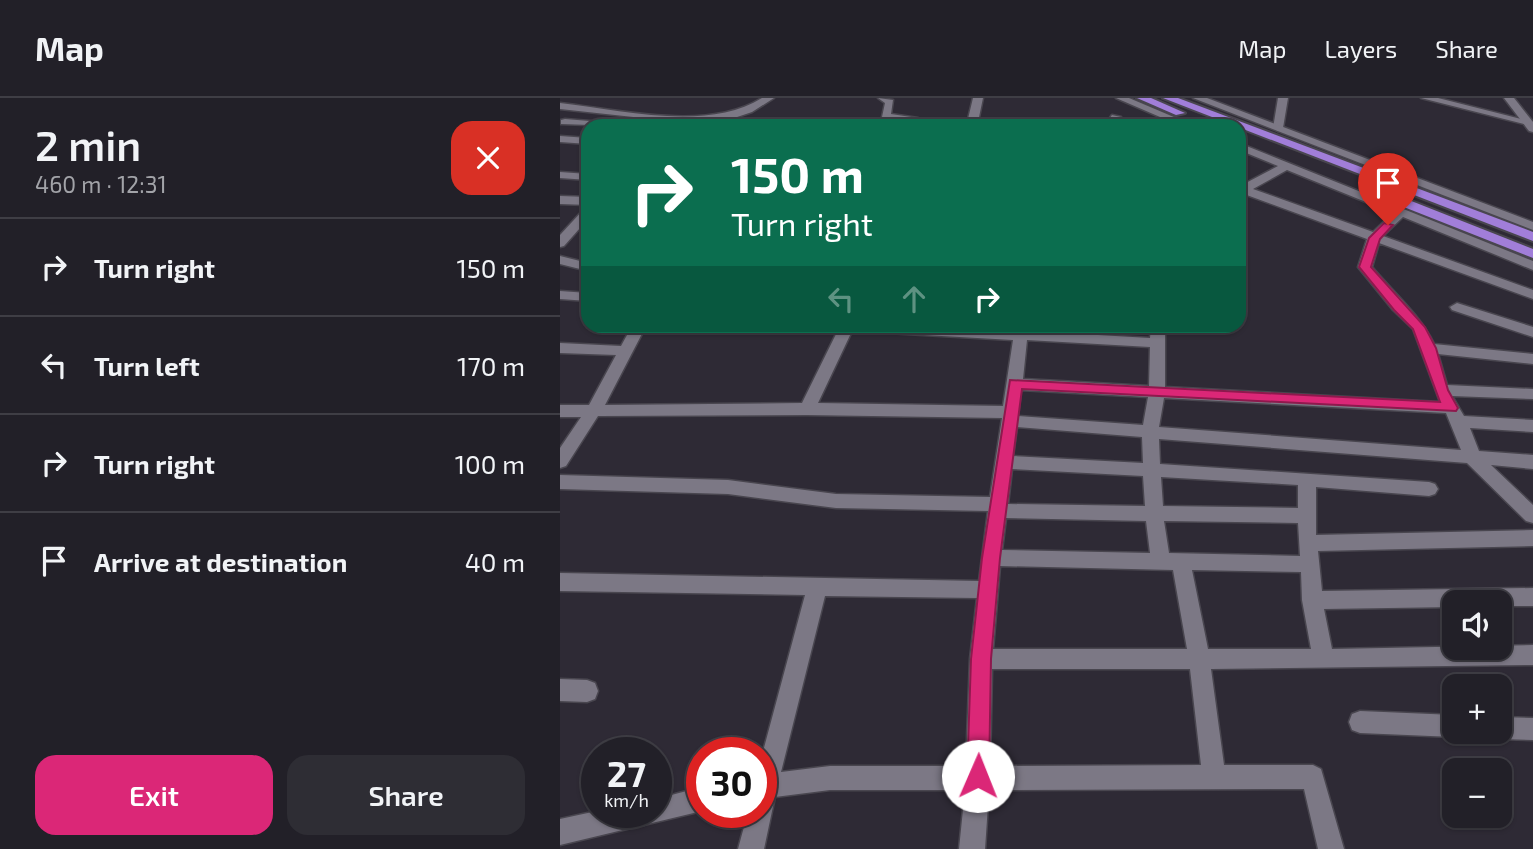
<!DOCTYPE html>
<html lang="en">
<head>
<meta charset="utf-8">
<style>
	:root { --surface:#222028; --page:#2e2d34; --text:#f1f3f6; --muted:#a2a3a8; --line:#3f3e45; --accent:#db2777 }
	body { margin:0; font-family:"Exo 2",sans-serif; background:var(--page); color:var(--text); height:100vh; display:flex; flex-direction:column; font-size:26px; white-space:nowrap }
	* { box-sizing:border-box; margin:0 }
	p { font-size:23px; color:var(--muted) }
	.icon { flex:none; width:38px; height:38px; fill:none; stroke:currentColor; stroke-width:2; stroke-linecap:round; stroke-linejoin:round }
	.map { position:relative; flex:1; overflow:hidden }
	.details { display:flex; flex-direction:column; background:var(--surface); width:560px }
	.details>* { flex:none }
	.banner { position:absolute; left:21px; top:21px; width:665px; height:214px; border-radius:21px; box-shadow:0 2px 5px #0004,0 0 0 2px var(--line); background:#0b6e4f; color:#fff; overflow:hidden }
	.controls { position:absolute; left:882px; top:492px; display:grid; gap:14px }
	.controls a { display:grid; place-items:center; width:70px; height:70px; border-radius:14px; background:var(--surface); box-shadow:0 2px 5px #0004,0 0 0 2px var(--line); font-size:35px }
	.speed { position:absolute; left:21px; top:639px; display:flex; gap:14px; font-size:35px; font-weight:700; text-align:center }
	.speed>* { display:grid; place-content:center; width:91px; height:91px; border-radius:50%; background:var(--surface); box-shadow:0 2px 5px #0004,0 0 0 2px var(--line); line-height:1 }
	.speed small { font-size:18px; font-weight:400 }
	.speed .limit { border:10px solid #d22; background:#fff; color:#111 }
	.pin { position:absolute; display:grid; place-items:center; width:60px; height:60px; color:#fff; margin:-72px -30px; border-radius:50% 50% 50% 0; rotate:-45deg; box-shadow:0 0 7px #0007 }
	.pin .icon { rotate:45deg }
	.me { position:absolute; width:77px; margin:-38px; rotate:1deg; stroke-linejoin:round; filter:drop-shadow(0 0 5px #0008) }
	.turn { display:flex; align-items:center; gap:24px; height:147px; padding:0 35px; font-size:32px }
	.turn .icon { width:91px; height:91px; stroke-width:2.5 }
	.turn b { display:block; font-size:49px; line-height:60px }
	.lanes { display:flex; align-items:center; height:66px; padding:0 35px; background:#0003; justify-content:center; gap:35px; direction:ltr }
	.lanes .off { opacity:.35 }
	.round { display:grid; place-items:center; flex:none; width:74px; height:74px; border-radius:21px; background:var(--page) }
	.headline { display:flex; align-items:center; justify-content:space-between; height:119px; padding:0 35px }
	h1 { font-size:42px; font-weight:600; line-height:52px }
	.button { display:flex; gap:14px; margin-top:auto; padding:14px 35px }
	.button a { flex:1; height:80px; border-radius:21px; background:var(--accent); color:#fff; font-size:28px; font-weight:600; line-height:80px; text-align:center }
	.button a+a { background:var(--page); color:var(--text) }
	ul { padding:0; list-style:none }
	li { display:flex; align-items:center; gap:21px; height:98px; padding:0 35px; border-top:2px solid var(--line) }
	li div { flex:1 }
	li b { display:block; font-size:26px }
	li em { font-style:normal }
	header { display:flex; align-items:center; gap:42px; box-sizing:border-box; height:98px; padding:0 35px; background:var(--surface); border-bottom:2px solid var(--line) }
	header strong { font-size:33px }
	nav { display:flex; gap:38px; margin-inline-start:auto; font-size:24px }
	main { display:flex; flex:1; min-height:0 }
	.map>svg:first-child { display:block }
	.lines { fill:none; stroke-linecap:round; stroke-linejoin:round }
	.minor-casing { stroke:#49464f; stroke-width:3 }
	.tertiary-casing { stroke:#49464f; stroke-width:3 }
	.trunk-casing { stroke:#49464f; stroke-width:4 }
	.minor { fill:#7c7885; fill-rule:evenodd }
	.tertiary { fill:#7c7885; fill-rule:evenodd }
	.trunk { fill:#a17ed9; fill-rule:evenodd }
	.route { fill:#db2777; stroke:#8e194d; stroke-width:2 }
</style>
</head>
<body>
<header>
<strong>Map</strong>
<nav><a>Map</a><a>Layers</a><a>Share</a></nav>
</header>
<main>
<section class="details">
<div class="headline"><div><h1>2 min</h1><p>460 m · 12:31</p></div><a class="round" style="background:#d93025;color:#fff"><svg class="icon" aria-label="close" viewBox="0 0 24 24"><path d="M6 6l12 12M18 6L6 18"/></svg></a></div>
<ul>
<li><svg class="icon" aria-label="right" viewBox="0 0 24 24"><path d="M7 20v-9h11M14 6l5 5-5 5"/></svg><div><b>Turn right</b></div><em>150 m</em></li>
<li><svg class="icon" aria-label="left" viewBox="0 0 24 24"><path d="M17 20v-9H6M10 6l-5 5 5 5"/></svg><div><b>Turn left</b></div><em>170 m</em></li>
<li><svg class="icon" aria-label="right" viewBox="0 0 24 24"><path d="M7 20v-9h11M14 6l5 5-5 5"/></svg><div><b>Turn right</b></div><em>100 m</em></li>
<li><svg class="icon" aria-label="arrive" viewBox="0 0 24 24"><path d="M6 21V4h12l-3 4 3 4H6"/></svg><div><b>Arrive at destination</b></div><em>40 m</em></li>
</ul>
<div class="button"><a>Exit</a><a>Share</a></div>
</section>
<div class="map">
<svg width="973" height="751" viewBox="0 0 973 751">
	<rect width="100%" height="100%" fill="#2e2a35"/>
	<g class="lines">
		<g class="minor-casing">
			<g id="minor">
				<path d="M202,0h12l-22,14 -18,6 27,8h-27l-10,-7 -54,2 -110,-12v-6c61,7 148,29 202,-5z"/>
				<path d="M318,0l15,2 -2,14 27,4 6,8h-10l-2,-3 -30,-6 3,-14z"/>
				<path d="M413,0h10l-5,24 21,-2 40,3 5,3h-83l6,-3z"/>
				<path d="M556,0h13l66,28h-14z"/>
				<path d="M718,0h10l-5,30 -5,3 -5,-3z"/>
				<path d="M861,0h17l95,24 -5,3z"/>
				<path d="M552,17l9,2 -7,9h-10z"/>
				<path d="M5,21l49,4 5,3 -58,-2v-4z"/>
				<path d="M0,38l28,2v6l-28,-2z"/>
				<path d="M679,45l294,118v9l-130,-53 -20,19 150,54v9l-154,-56 -7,24c21,25 48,48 62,77l99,10v10l-95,-10 9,31 86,4v10l-81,-3 12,20 69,4v12l-63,-4 9,23 54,4v14l-42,-4 42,40v18l-7,-2 -59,-58 -308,-24 1,25 269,18 6,2 3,5 -3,5 -6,2 -113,-9v48l217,-5v16l-215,5 4,40 211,-3v18h-33v-4h-46v5l-130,2 8,40 201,-4v20l-322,4 13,96h89l8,4 23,80h-26l-14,-60 -315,1 -4,59h-26l6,-59h-135l-55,7 -11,52h-26l10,-37h13v-53l44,-164 -245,-4v-18l419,8 9,-70 -152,-3 -108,-14 -168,-5v-14l168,5 108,14 154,3 12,-79 -195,-3 -209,1 -32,50 -6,2v-20l21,-31h-21v-12h29l27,-50 -56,-2v-10l61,3 11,-20h14l-41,79 197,-2 38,-77h85l89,4 1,-4h14v5l121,7 1,-12h14v61l275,15 -27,-73 -20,-19 -35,-43 9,-28 -123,-45 -5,1v-10h3l36,-19 -39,-16zM727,72l106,43 -20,19 -120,-43zM292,233l161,9 -10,66 -185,-3zM467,242l123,7 -1,39 -126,-7zM461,292l127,7 -5,28 -125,-9zM604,300l282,15 15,37 -302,-23zM457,329l125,10 1,26 -130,-7zM452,371l131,7 2,30 -137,-2zM601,379l137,8v23l-135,-2zM446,420l140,3 4,32 -148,-3zM604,423l134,2 2,33 -131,-3zM440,468l173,4 14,79h-194zM632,472l109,2 1,28 9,49h-103zM265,498l152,2 -7,61 -4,107h-136l-49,6zM432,571h198l11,96 -211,1z"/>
				<path d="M0,74l28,2v6l-28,-2z"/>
				<path d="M0,98l28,1v8l-28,-1z"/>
				<path d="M28,110v11l-24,27 -4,1v-12l24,-26z"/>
				<path d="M0,158l28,7v8l-28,-7z"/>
				<path d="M0,193l28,2v8l-28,-2z"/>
				<path d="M897,205l76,24v10l-81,-27 -2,-3z"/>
				<path d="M0,581l27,1 8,3 3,8 -3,8 -8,3 -27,-1z"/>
				<path d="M800,613l94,4v17h9l-9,5 -94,-4 -8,-3 -3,-8 3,-8z"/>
				<path d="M940,619l33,1v22l-33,-1 -8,-3 -2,-4h10z"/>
				<path d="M142,689v24l-142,34v-26l37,-8 59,1v-13z"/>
			</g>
		</g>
		<g class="tertiary-casing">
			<g id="tertiary">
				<path d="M633,0h14l326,124v8z"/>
				<path d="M944,0h10l19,24v10l-4,-1z"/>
			</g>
		</g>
		<g class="trunk-casing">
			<g id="trunk">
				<path d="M577,0h14l34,15 -9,2z"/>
				<path d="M603,0h15l355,134v9z"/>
				<path d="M826,93l147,58v9l-152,-60v-6z"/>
			</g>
		</g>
		<use href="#minor" class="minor"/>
		<use href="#tertiary" class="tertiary"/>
		<use href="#trunk" class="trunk"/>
	</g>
	<path class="route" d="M824,125l9,2 -13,14 -9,28 54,60 11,21 12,42 10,18 -2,3 -434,-22 -22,169 -9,101 -2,117 -3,8 -8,3 -8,-3 -3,-8 4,-117 11,-101 28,-178 430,22 -27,-73 -19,-19 -35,-43 10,-29z"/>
</svg>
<div class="controls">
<a><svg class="icon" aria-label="sound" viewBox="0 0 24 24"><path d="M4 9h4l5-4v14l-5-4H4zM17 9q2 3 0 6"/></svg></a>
<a>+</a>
<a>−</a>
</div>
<div class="speed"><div>27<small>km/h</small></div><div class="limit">30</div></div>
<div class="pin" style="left:828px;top:127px;background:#d93025"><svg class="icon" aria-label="arrive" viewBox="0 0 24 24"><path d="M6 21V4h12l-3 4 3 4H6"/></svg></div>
<svg class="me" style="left:418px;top:678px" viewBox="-20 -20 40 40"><circle r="19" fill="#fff"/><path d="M0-13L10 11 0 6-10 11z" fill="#db2777"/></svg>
<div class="banner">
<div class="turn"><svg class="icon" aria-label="right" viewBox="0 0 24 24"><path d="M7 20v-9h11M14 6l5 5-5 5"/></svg><div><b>150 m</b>Turn right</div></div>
<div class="lanes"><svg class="icon off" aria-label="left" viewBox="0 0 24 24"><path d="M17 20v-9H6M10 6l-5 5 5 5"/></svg><svg class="icon off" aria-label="ahead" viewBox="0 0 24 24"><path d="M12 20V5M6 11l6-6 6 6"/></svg><svg class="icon" aria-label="right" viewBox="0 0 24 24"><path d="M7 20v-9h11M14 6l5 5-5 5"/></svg></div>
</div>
</div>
</main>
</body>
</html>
